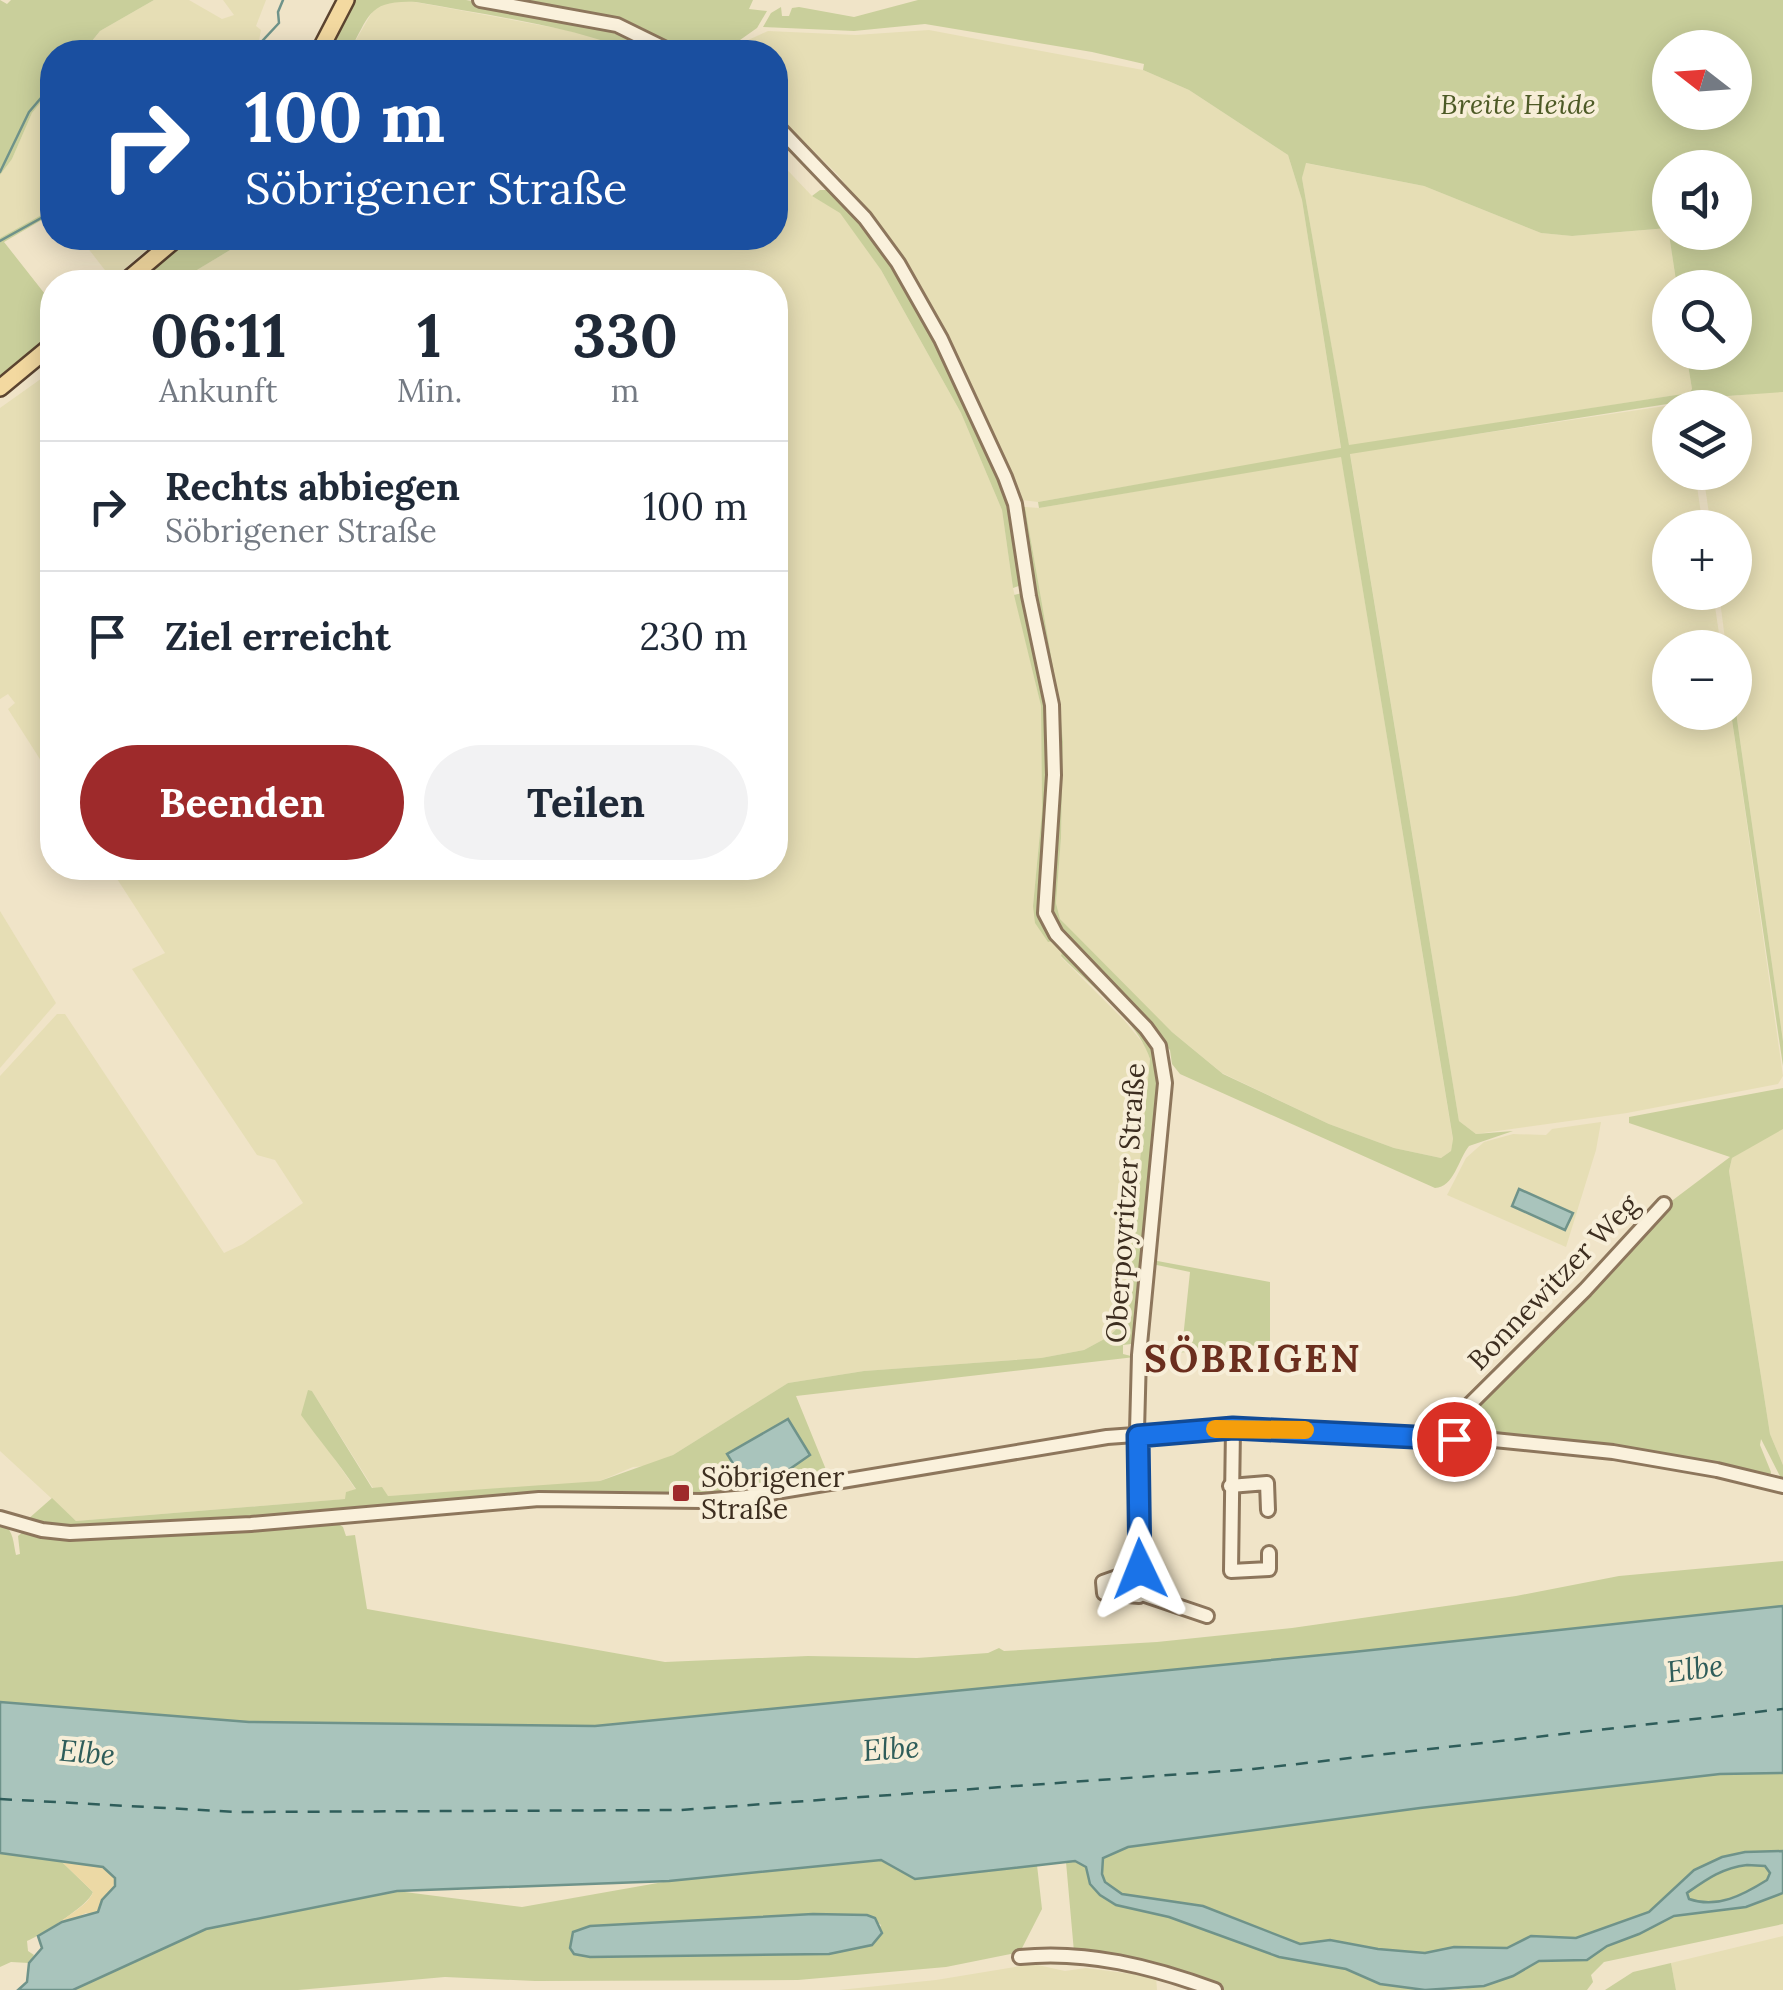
<!DOCTYPE html>
<html lang="de">
<head>
<meta charset="utf-8">
<style>
	:root { --surface:#fff; --page:#f2f2f3; --text:#1f2937; --muted:#747a83; --line:#e0e1e3; --accent:#9e2a2b }
	body { margin:0; font-family:Lora,serif; background:var(--page); color:var(--text); height:100vh; display:flex; flex-direction:column; font-size:38px; white-space:nowrap }
	* { box-sizing:border-box; margin:0 }
	p { font-size:32px; color:var(--muted) }
	.icon { flex:none; width:55px; height:55px; fill:none; stroke:currentColor; stroke-width:2; stroke-linecap:round; stroke-linejoin:round }
	.map { position:relative; flex:1; overflow:hidden }
	.side { position:absolute; left:40px; top:270px; width:748px; height:610px; display:flex; flex-direction:column; background:var(--surface); border-radius:40px; box-shadow:0 5px 25px #0003 }
	.side>* { flex:none }
	.banner { position:absolute; left:40px; top:40px; width:748px; height:210px; border-radius:40px; box-shadow:0 5px 25px #0003; background:#1a4fa0; color:#fff; overflow:hidden }
	.needle { width:65px; rotate:287deg }
	.tools { position:absolute; left:1652px; top:30px; display:grid; gap:20px }
	.tools a { display:grid; place-items:center; width:100px; height:100px; border-radius:50%; background:var(--surface); box-shadow:0 5px 25px #0003; font-size:50px }
	.pin { position:absolute; display:grid; place-items:center; width:85px; height:85px; color:#fff; margin:-42px; border:5px solid #fff; border-radius:50%; box-shadow:0 2px 10px #0007 }
	.me { position:absolute; width:110px; margin:-55px; rotate:358deg; stroke-linejoin:round; filter:drop-shadow(0 0 8px #0008) }
	.turn { display:flex; align-items:center; gap:35px; height:210px; padding:0 40px; font-size:45px }
	.turn .icon { width:130px; height:130px; stroke-width:2.5 }
	.turn b { display:block; font-size:70px; line-height:85px }
	.eta { display:flex; justify-content:space-evenly; align-items:center; height:170px; text-align:center }
	.eta b { font-size:60px; font-weight:800; line-height:70px }
	.cta { display:flex; gap:20px; margin-top:auto; padding:20px 40px }
	.cta a { flex:1; height:115px; border-radius:60px; background:var(--accent); color:#fff; font-size:40px; font-weight:800; line-height:115px; text-align:center }
	.cta a+a { background:var(--page); color:var(--text) }
	ul { padding:0; list-style:none }
	li { display:flex; align-items:center; gap:30px; height:130px; padding:0 40px; border-top:2px solid var(--line) }
	li div { flex:1 }
	li b { display:block; font-size:38px }
	li em { font-style:normal }
	.map>svg:first-child { display:block }
	.farmland { fill:#e6deb5 }
	.green { fill:#c9cf9b; fill-rule:evenodd }
	.sand { fill:#ecd9a5 }
	.water { fill:#a9c4bc; stroke:#6f938a; stroke-width:2.5; fill-rule:evenodd }
	.lines { fill:none; stroke-linecap:round; stroke-linejoin:round }
	.stream { stroke:#6f938a; stroke-width:2.5 }
	.ferry { stroke:#2f5d5a; stroke-width:2.5; stroke-dasharray:12 10; stroke-linecap:butt }
	.minor-casing { stroke:#8d765c; stroke-width:18 }
	.major-casing { stroke:#5b4430; stroke-width:20 }
	.minor { stroke:#faf1dc; stroke-width:12 }
	.major { stroke:#f3d9a0; stroke-width:15 }
	.route-casing { stroke:#114b97; stroke-width:25 }
	.route { stroke:#1a73e8; stroke-width:18 }
	.slow { stroke:#f59e0b; stroke-width:18 }
	.poi-dot { fill:#9e2a2b; stroke:#f7eed8; stroke-width:4 }
	.labels { text-anchor:middle; stroke-width:8; stroke-linejoin:round; paint-order:stroke }
	.park-label { font-size:28px; font-style:italic; fill:#4d5a26; stroke:#f7eed8 }
	.street-label { font-size:28px; fill:#3d2e20; stroke:#f7eed8 }
	.poi-label { font-size:28px; fill:#3d2e20; stroke:#f7eed8; text-anchor:start }
	.water-label { font-size:30px; font-style:italic; fill:#2f5d5a; stroke:#f7eed8 }
	.district-label { font-size:38px; font-weight:bold; letter-spacing:2.5px; fill:#6b2e1e; stroke:#f7eed8 }
</style>
</head>
<body>
<div class="map">
<svg width="1783" height="1990" viewBox="0 0 1783 1990">
	<rect width="100%" height="100%" fill="#f0e4c8"/>
	<g class="farmland">
		<path d="M154,0h35l33,19 12,-4 -11,-15h43l-10,26 5,4 -2,11 -10,11h-166l17,-21z"/>
		<path d="M391,0l24,2 151,28 43,11 28,11h-288l26,-45z"/>
		<path d="M929,30l214,40 46,20 99,65 14,45 39,249 -303,53 -16,-2 -38,-89 -57,-114 -22,-34 -67,-88 -63,-62v-61h-42l13,-11 22,-10 88,4z"/>
		<path d="M52,88v121l-52,29v-63l12,-16 20,-46z"/>
		<path d="M775,157l37,39 28,16 41,58 80,143 41,97 11,78 28,118 1,105 -9,95 29,46 -1,5 63,63 22,27 4,12 -26,263 -16,15 -24,13 -43,8 -177,13 -76,12 -115,72 -25,11 -15,1 -33,14 -43,4 -169,11 -15,-8 -61,-97v35l44,64 -10,2v7l-270,22 -76,-70v-375l57,-62h8l159,239 19,-9 60,-41 -28,-43 -18,-5 -125,-186 33,-16 -55,-85h665v-586h-598l73,-44h525z"/>
		<path d="M1305,163l119,23 117,47 31,3 96,-8 9,59 -7,1v64l16,1 6,36 -3,4 -340,53 -47,-268z"/>
		<path d="M80,238h80l-45,39 -7,-3z"/>
		<path d="M52,371v407l-44,-69 7,-6 -7,-9 -8,5v-291z"/>
		<path d="M1769,392h14v649l-48,-336v-57l-9,-1 -7,-54 16,-1v-64l-24,-1 -8,-54 32,-1v-64l-40,-1 -1,-7z"/>
		<path d="M1685,403v4l-15,1v64l25,1 8,54 -33,1v64l43,1 8,54 -51,1v64l61,1 52,363 -5,8 -151,29 -151,21 -17,-13 -109,-668z"/>
		<path d="M1341,456l112,684 -2,11 -10,7 -47,-10 -65,-24 -107,-51 -50,-41 -66,-63 -46,-50 -4,-16 5,-65 2,-97 -4,-40 -34,-194 14,1z"/>
		<path d="M0,911l56,92 -56,65z"/>
		<path d="M1601,1122l-5,28 -30,97 -119,-52 19,-37 18,-16 29,-8 33,1 6,-6z"/>
		<path d="M1780,1128l3,1v336l-13,-31 -41,-263 3,-13z"/>
		<path d="M1783,1936v54h-107l-5,-27z"/>
		<path d="M1033,1964l32,7 21,-3 70,9 1,13h-318l97,-10z"/>
	</g>
	<g class="green">
		<path d="M0,0l7,4 4,-4h143l-54,31 -17,21h-31v36l-20,25 -20,46 -12,16z"/>
		<path d="M351,0h115l137,24 63,28c-35,0 -64,-13 -98,-21 -50,-12 -102,-20 -152,-29 -48,-2 -46,13 -67,50h-24z"/>
		<path d="M498,0h255l-4,9 18,2 -10,17 -34,24h-44l-21,-10 -15,-14 -41,-10z"/>
		<path d="M918,0h865v392l-83,6 -6,2 1,7h-10l-1,-4 -4,-1 -330,52 109,667 17,13 37,-3 -44,15c-11,14 -15,41 -34,42l-255,-114 -8,-10 -2,-14 -101,-105 -22,-40 8,-73 3,-3v-87l-25,-149v-25l-14,-62 6,1 34,194 4,40 -2,97 -5,65 4,16 112,113 51,42 106,50 65,24 47,10 10,-7 2,-12 -112,-682 -302,51 -1,-6 303,-54 -39,-248 -14,-45 -99,-65 -46,-20 1,-6 -52,-12 -167,-28 -71,7 -91,-4 8,-14 10,-6 1,9h7l3,-8 7,-1 55,10zM1670,48h65v64h-65zM1306,163l118,23 117,47 31,3 96,-8 9,59 58,1v64l-49,1 6,36 -3,4 -340,52 -47,-267zM1670,168h65v64h-65z"/>
		<path d="M820,190h14l61,74 43,77 73,165 13,71 -3,8 -8,3 -11,-78 -41,-97 -80,-143 -41,-57 -28,-17z"/>
		<path d="M52,209v5l-48,28 48,61v36l-52,43v-144z"/>
		<path d="M184,238h66l-73,44h-45z"/>
		<path d="M1022,593l3,2 20,83 7,64 -10,173 102,116 17,31 -24,276 -6,6 -8,1v9l12,3 -339,39 33,81 -104,16 -135,-2 -339,26 -179,10 -45,-7 25,-22 24,23 269,-22 1,-7 10,-3c-17,-26 -37,-49 -55,-74l7,-25 4,1 60,97 10,-1 6,9 212,-15 73,-26 115,-72 76,-12 177,-13 43,-8 24,-13 16,-15 26,-263c-13,-40 -60,-73 -89,-103l1,-4 -9,-11 -5,1 -13,-19 -2,-17 9,-95 -1,-105 -27,-111z"/>
		<path d="M1735,705l48,336v25l-52,-353 4,-1z"/>
		<path d="M1783,1088v41l-51,29 -3,13 41,263 13,31v17l-22,-43 -1,6 11,27 -1,5c-106,-25 -210,-36 -318,-42l-5,-4 218,-225 65,-49 -101,-34v-6z"/>
		<path d="M1152,1260l118,22v62l-126,12v-4l38,-4 8,-76 -38,-8z"/>
		<path d="M334,1521l9,6 3,9 9,-1 12,74 298,53 143,-6 109,2 71,-5 11,-5 5,3 153,-9 135,-14 224,-32 103,-20 164,-15v45l-430,46 -758,74 -346,-4 -249,-20v-180c14,7 13,20 16,33l4,-1 -2,-18 6,-5z"/>
		<path d="M1783,1773v78l-38,1 -23,5 -28,13 -45,42 -74,26 -44,-2 -24,12 -53,-1 -29,6 -47,-4 -47,-9 -30,4 -21,-6 -49,-22 -109,-22 -17,-12 -3,-8 1,-17 25,-10 292,-39 300,-34z"/>
		<path d="M0,1853l60,7 33,32c-4,13 -50,42 -66,49l1,10 6,4 -5,8 -18,-1 -11,5z"/>
		<path d="M881,1860l34,19 122,-14 5,44 -22,43 -74,15 -148,13 -263,1 -90,-4 -147,13h-225l133,-61 191,-38 125,16 147,-26zM813,1914l54,1 14,10 -9,20 -43,9 -239,3 -11,-28z"/>
		<path d="M1075,1861l11,6 4,17 26,21 53,12 177,52 34,15 45,6h-201l-53,-20 -97,-18 -8,-90z"/>
		<path d="M1747,1865l18,1 5,7 -3,7c-24,15 -49,29 -78,19l-2,-6c20,-14 35,-25 60,-28z"/>
		<path d="M1783,1893v31l-179,38 -13,13 2,7 -6,8h-158l35,-1 49,-13 26,-15 48,-1 20,-14 32,-12 35,-18 72,-9z"/>
		<path d="M1671,1963l5,27h-71l28,-18z"/>
	</g>
	<path class="sand" d="M60,1860l44,7 11,11 -3,15 -10,7 -4,12 -5,3 -7,-2 -34,16c12,-13 36,-22 41,-37z"/>
	<g class="water">
		<path d="M1519,1189l54,24 -8,17 -53,-24z"/>
		<path d="M788,1419l22,36 -26,18 -42,5 -15,-24z"/>
		<path d="M1783,1606v167l-63,1 -300,34 -292,39 -25,11 -1,16 3,8 17,12 81,12 97,38 30,-4 48,9 47,4 29,-6 53,1 24,-12 45,2 73,-26 45,-42 28,-13 23,-5 38,-1v42l-37,14 -72,9 -35,18 -32,12 -20,14 -48,1 -26,15 -29,10 -59,4 -45,-6 -34,-15 -67,-12 -110,-40 -53,-12 -16,-10 -10,-11 -4,-17 -11,-6 -160,18 -34,-19 -212,21 -272,10 -191,38 -133,61h-55l9,-8 2,-19 13,-15 -4,-12 24,-14 36,-10 4,-12 13,-14v-8l-12,-11 -103,-14v-151l249,20 346,4 758,-74zM1747,1865l18,1 5,7 -3,7c-24,15 -50,29 -78,19l-2,-6c20,-14 35,-25 60,-28z"/>
		<path d="M813,1914l54,1 8,3 7,15 -10,12 -43,9 -239,3 -16,-3 -4,-6 3,-16 17,-6z"/>
	</g>
	<g class="lines">
		<g class="stream">
			<path d="M80,52l8,-9"/>
			<path d="M252,52l27,-29 -1,-11 5,-12"/>
			<path d="M0,172l29,-60 23,-27"/>
			<path d="M0,241l52,-29"/>
		</g>
		<path class="ferry" d="M0,1799l238,13 442,-2 573,-41 530,-60"/>
		<g class="minor-casing">
			<g id="minor">
				<path d="M480,0l137,25 55,27"/>
				<path d="M775,124l90,94 33,45 43,76 64,138 10,27 14,92 23,109 2,70 -9,138 11,21 90,94 13,18 6,37 -26,272 -3,114 4,100"/>
				<path d="M1233,1428l-2,143 38,-2v-16"/>
				<path d="M1436,1438l149,-148 79,-86"/>
				<path d="M1230,1486l37,-3 1,27"/>
				<path d="M0,1518l42,12 28,3 181,-9 288,-25 163,2 44,-4 361,-60 126,-9 261,12 119,12 104,18 66,16"/>
				<path d="M1142,1594l-2,-25 -37,13 1,11 35,3 3,-2 65,22"/>
				<path d="M1020,1957c66,-7 133,10 195,33"/>
			</g>
		</g>
		<g class="major-casing">
			<g id="major">
				<path d="M319,52l27,-52"/>
				<path d="M125,282l52,-44"/>
				<path d="M0,388l52,-43"/>
			</g>
		</g>
		<use href="#minor" class="minor"/>
		<use href="#major" class="major"/>
	</g>
	<g class="lines">
		<g class="route-casing">
			<path id="route" d="M1140,1569l-2,-133 95,-8 221,11"/>
		</g>
		<use href="#route" class="route"/>
		<path class="slow" d="M1215,1429l90,1"/>
	</g>
	<rect class="poi-dot" x="671" y="1483" width="20" height="20" rx="5"/>
	<g class="labels">
		<g class="park-label">
			<text x="1518" y="114">Breite Heide</text>
		</g>
		<g class="street-label">
			<text transform="translate(1125 1203) rotate(-86)" y="10">Oberpoyritzer Straße</text>
			<text transform="translate(1553 1282) rotate(-46)" y="10">Bonnewitzer Weg</text>
		</g>
		<g class="poi-label">
			<text x="701" y="1487">Söbrigener<tspan x="701" dy="32">Straße</tspan></text>
		</g>
		<g class="water-label">
			<text transform="translate(1695 1669) rotate(-7)" y="10">Elbe</text>
			<text transform="translate(891 1749) rotate(-4)" y="10">Elbe</text>
			<text transform="translate(87 1753) rotate(5)" y="10">Elbe</text>
		</g>
		<g class="district-label">
			<text x="1253" y="1372">SÖBRIGEN</text>
		</g>
	</g>
</svg>
<div class="tools">
<a><svg class="needle" viewBox="-14 -14 28 28"><path d="M0-13l5 13h-10z" fill="#e53935"/><path d="M0 13l5-13h-10z" fill="#747a83"/></svg></a>
<a><svg class="icon" aria-label="sound" viewBox="0 0 24 24"><path d="M4 9h4l5-4v14l-5-4H4zM17 9q2 3 0 6"/></svg></a>
<a><svg class="icon" aria-label="search" viewBox="0 0 24 24"><circle cx="10" cy="10" r="6"/><path d="M15 15l6 6"/></svg></a>
<a><svg class="icon" aria-label="layers" viewBox="0 0 24 24"><path d="M12 4l9 5-9 5-9-5zM3 14l9 5 9-5"/></svg></a>
<a>+</a>
<a>−</a>
</div>
<div class="pin" style="left:1454px;top:1439px;background:#d93025"><svg class="icon" aria-label="arrive" viewBox="0 0 24 24"><path d="M6 21V4h12l-3 4 3 4H6"/></svg></div>
<svg class="me" style="left:1140px;top:1569px" viewBox="-20 -20 40 40"><path d="M0-17L14 15 0 8-14 15z" fill="#1a73e8" stroke="#fff" stroke-width="4"/></svg>
<div class="banner">
<div class="turn"><svg class="icon" aria-label="right" viewBox="0 0 24 24"><path d="M7 20v-9h11M14 6l5 5-5 5"/></svg><div><b>100 m</b>Söbrigener Straße</div></div>
</div>
<section class="side">
<div class="eta">
<div><b>06:11</b><p>Ankunft</p></div>
<div><b>1</b><p>Min.</p></div>
<div><b>330</b><p>m</p></div>
</div>
<ul>
<li><svg class="icon" aria-label="right" viewBox="0 0 24 24"><path d="M7 20v-9h11M14 6l5 5-5 5"/></svg><div><b>Rechts abbiegen</b><p>Söbrigener Straße</p></div><em>100 m</em></li>
<li><svg class="icon" aria-label="arrive" viewBox="0 0 24 24"><path d="M6 21V4h12l-3 4 3 4H6"/></svg><div><b>Ziel erreicht</b></div><em>230 m</em></li>
</ul>
<div class="cta"><a>Beenden</a><a>Teilen</a></div>
</section>
</div>
</body>
</html>
